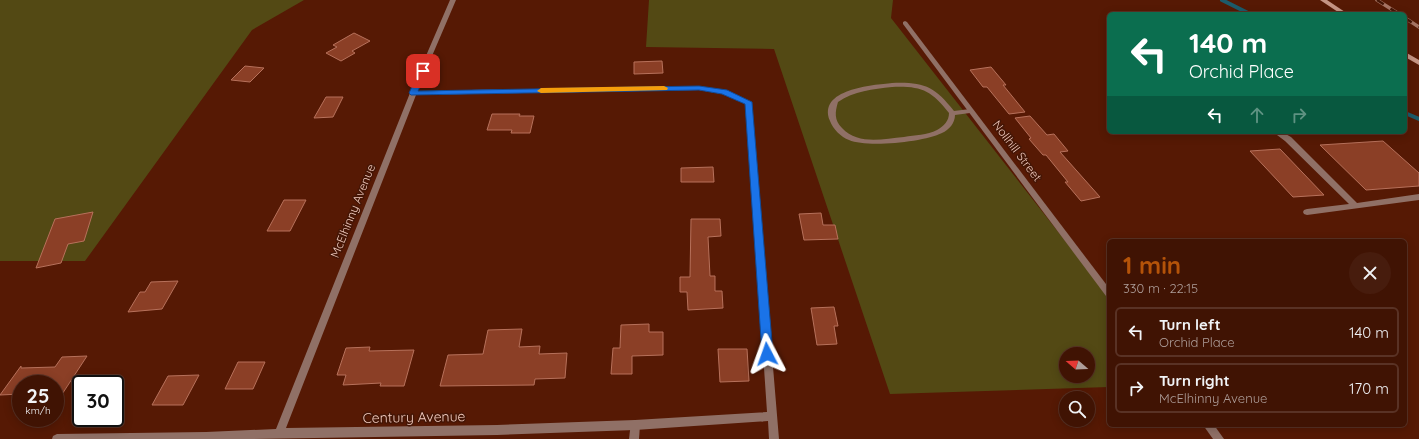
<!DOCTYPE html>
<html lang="en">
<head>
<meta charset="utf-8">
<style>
	:root { --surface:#401303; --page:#471c0d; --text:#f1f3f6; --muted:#ae9e9a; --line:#593225; --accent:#b45309 }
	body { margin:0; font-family:Quicksand,sans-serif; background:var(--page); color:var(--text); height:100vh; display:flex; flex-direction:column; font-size:15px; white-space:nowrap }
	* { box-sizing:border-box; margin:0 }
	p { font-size:13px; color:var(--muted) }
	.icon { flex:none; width:22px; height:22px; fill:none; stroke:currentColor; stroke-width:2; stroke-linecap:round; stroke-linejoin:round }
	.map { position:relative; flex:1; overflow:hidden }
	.drawer { position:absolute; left:1107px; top:239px; width:300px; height:188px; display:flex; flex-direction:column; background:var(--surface); border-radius:6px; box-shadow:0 2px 10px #0003,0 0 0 1px var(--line) }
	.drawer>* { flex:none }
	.guide { position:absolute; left:1107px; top:12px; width:300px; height:122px; border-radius:6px; box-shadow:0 2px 10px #0003,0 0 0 1px var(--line); background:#0b6e4f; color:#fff; overflow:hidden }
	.needle { width:26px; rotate:289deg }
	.controls { position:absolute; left:1059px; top:347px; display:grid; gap:8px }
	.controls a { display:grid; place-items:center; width:36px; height:36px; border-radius:50%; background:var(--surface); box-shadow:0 2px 10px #0003,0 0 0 1px var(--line); font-size:20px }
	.speed { position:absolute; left:12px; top:375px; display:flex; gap:8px; font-size:20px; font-weight:700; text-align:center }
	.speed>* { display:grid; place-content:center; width:52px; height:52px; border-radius:50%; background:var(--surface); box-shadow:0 2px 10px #0003,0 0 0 1px var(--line); line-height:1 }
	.speed small { font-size:10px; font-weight:400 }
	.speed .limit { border:2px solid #111; border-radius:6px; background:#fff; color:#111 }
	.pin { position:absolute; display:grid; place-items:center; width:34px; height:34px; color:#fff; margin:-17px; border-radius:8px; box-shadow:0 2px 6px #0006 }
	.me { position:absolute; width:44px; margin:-22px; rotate:356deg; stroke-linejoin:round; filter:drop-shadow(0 0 3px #0008) }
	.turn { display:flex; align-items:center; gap:14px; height:84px; padding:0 16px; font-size:18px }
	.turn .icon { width:52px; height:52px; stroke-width:2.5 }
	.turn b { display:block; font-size:28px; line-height:34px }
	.lanes { display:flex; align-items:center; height:38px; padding:0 16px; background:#0003; justify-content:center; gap:20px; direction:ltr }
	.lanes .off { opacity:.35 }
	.round { display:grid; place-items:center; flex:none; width:42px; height:42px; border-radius:21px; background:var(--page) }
	.headline { display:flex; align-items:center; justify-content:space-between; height:68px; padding:0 16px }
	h1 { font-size:24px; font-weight:700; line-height:30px; color:var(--accent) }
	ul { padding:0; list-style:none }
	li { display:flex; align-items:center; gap:12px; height:50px; margin:0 8px 6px; padding:0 8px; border:2px solid var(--line); border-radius:6px }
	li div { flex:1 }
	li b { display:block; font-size:15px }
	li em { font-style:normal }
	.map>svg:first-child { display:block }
	.green { fill:#534914; fill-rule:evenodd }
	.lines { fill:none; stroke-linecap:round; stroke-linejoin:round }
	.stream { stroke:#1c5b6b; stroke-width:4 }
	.building { fill:#8b3f26; stroke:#b7715b }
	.lane { fill:#907066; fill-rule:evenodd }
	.street { fill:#907066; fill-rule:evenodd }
	.secondary { fill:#c59484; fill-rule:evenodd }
	.rail-casing { stroke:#a67464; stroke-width:3.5 }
	.rail { stroke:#441606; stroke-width:2.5; stroke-dasharray:8; stroke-linecap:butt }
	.route { fill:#1a73e8; stroke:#114b97 }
	.slow { fill:#f59e0b }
	.labels { text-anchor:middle; stroke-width:3; stroke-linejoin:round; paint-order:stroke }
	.street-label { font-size:12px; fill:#f2cbbf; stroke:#441606 }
	.near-street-label { font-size:14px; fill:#f2cbbf; stroke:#441606 }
</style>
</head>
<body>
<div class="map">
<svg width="1419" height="439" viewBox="0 0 1419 439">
	<rect width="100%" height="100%" fill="#561904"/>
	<g class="green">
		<path d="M0,0h304l-52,30 -167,231h-85z"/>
		<path d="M649,0h244l-2,18 218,279v90l-219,7 -116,-345 -128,-2zM1066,354h22v22h-22z"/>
	</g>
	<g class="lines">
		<g class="stream">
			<path d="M1222,0l28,14"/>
			<path d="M1405,113l14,6"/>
		</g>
	</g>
	<g class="building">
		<path d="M354,33l16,8 -18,10 3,2 -14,8 -15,-8 11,-6 -4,-2z"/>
		<path d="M662,61l1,12 -29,1v-12z"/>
		<path d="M245,66l19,2 -14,14 -19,-2z"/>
		<path d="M991,67l15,18h-3l22,27 -16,2 -22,-27h-4l-13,-17z"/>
		<path d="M326,97h17l-10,20 -19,1z"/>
		<path d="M492,114h28l-1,2h15l-4,17h-19l1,-3h-25z"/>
		<path d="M1030,116l17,19 7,-1 14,17 -8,1 40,45 -19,4 -16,-19h3l-22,-27h-3l-14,-16 2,-1 -16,-20z"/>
		<path d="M1383,141l36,32v13l-53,4 -46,-45z"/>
		<path d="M1280,149l44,46 -31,2 -43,-46z"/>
		<path d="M713,167l1,15h-33v-14z"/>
		<path d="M284,200h22l-16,31h-23z"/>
		<path d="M93,212l-9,29 -16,3 -7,19 -25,5 19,-49z"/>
		<path d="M821,213l2,12h12l3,14 -34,1 -5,-26z"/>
		<path d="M691,219h29l1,17 -13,1 2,39h5v15h7l1,17 -35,2 -1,-18h-7v-15h10z"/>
		<path d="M178,281l-16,28 -34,3 12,-20h5l6,-10z"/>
		<path d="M834,307l4,19h-4l3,18 -20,1 -6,-37z"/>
		<path d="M649,324v8h14v23l-31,1v18h-21l2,-26h7l1,-23z"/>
		<path d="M522,329l-3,18 21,-1 -1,8 28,-1 -2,25 -30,1 -1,6 -94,1 8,-31 35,-1 5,-24z"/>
		<path d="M370,347l-1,4 45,-1 -10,36h-24l1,-3 -38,2 3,-10h-9l9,-27z"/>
		<path d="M718,349h29l2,32 -29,1z"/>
		<path d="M87,356l-32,49v-21h-34v10l-21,1 21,-29v2l34,-1 7,-10z"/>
		<path d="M238,362h27l-12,27h-28z"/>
		<path d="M199,375l-16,30h-31l16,-29z"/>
	</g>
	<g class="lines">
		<g class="lane">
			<path d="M892,83c32,-1 42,3 62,28l16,-2 3,2 -3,2 -15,2c0,8 -6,15 -13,18 -18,9 -75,15 -93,7 -8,-3 -16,-11 -19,-19 -13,-32 43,-36 62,-38zM892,87c29,-1 39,3 57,26 0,8 -5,13 -12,17 -10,5 -22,5 -33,7 -22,2 -46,8 -62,-9 -8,-8 -7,-16 -4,-26 16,-11 35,-13 54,-15z"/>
			<path d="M1273,132h9l9,5 66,66 62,-9v6l-112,15 -3,-1 -1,-2 1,-2 3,-1 42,-5 -64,-63z"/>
			<path d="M635,420l4,2 1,3 -1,14h-10l2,-17z"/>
		</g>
		<g class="street">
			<path d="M450,0h6l-39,91 282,-5 27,5 25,11 28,337h-10l-1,-18 -133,9 -138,5 -243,4h-202l1,-3 4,-2 149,-2 70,-3 134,-336zM699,90l23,4 24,10 21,308 -132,8 -138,5 -211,3 130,-333z"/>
			<path d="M905,21l2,1 202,266v9l-3,-1 -203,-272v-2z"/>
			<path d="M1203,425h11l10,14h-11z"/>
		</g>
		<g class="secondary">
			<path d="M1320,0h7l21,14h-7z"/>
			<path d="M1405,52l14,8v5l-14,-8z"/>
		</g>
		<g class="rail-casing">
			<g id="rail">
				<path d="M1377,0l22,14"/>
				<path d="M1405,18l14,9"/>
			</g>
		</g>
		<use href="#rail" class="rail"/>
	</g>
	<path class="route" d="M423,68l4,3 -9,20 281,-5 28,4 25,12 21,252 -2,4 -4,1 -3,-1 -2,-4 -17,-250 -23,-10 -23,-4 -288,5 -2,-2 10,-22z"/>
	<path class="slow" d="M664,86l4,2 -1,2 -126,3 -4,-2 4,-3z"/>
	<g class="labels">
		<g class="street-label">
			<text transform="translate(1017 151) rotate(53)" y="4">Nollhill Street</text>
			<text transform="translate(353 211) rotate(-68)" y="4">McElhinny Avenue</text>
		</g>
		<g class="near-street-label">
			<text transform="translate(414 417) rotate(-1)" y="5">Century Avenue</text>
		</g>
	</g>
</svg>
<div class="controls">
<a><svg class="needle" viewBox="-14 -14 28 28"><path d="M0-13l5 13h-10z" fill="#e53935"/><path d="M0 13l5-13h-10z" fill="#ae9e9a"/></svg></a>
<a><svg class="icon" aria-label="search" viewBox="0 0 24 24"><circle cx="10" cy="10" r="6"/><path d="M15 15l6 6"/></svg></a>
</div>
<div class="speed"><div>25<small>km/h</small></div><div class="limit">30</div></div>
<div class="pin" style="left:423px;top:71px;background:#d93025"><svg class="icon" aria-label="arrive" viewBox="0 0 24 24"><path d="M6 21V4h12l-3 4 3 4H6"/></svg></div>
<svg class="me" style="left:767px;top:354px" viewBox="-20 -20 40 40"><path d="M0-17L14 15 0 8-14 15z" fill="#1a73e8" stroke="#fff" stroke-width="4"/></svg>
<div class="guide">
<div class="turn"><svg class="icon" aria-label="left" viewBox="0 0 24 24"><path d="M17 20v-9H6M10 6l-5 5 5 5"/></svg><div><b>140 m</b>Orchid Place</div></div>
<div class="lanes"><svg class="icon" aria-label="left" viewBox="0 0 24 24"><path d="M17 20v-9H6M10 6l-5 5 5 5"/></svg><svg class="icon off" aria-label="ahead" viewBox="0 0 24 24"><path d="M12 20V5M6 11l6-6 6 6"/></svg><svg class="icon off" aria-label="right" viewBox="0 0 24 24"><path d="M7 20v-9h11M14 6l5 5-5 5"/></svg></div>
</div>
<section class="drawer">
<div class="headline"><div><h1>1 min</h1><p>330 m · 22:15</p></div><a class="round"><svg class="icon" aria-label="close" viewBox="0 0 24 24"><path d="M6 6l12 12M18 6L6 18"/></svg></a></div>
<ul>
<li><svg class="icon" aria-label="left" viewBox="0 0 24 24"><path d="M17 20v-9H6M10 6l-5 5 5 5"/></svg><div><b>Turn left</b><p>Orchid Place</p></div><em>140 m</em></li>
<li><svg class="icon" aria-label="right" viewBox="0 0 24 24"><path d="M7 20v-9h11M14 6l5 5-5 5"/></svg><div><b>Turn right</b><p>McElhinny Avenue</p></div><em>170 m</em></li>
</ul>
</section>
</div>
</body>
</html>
